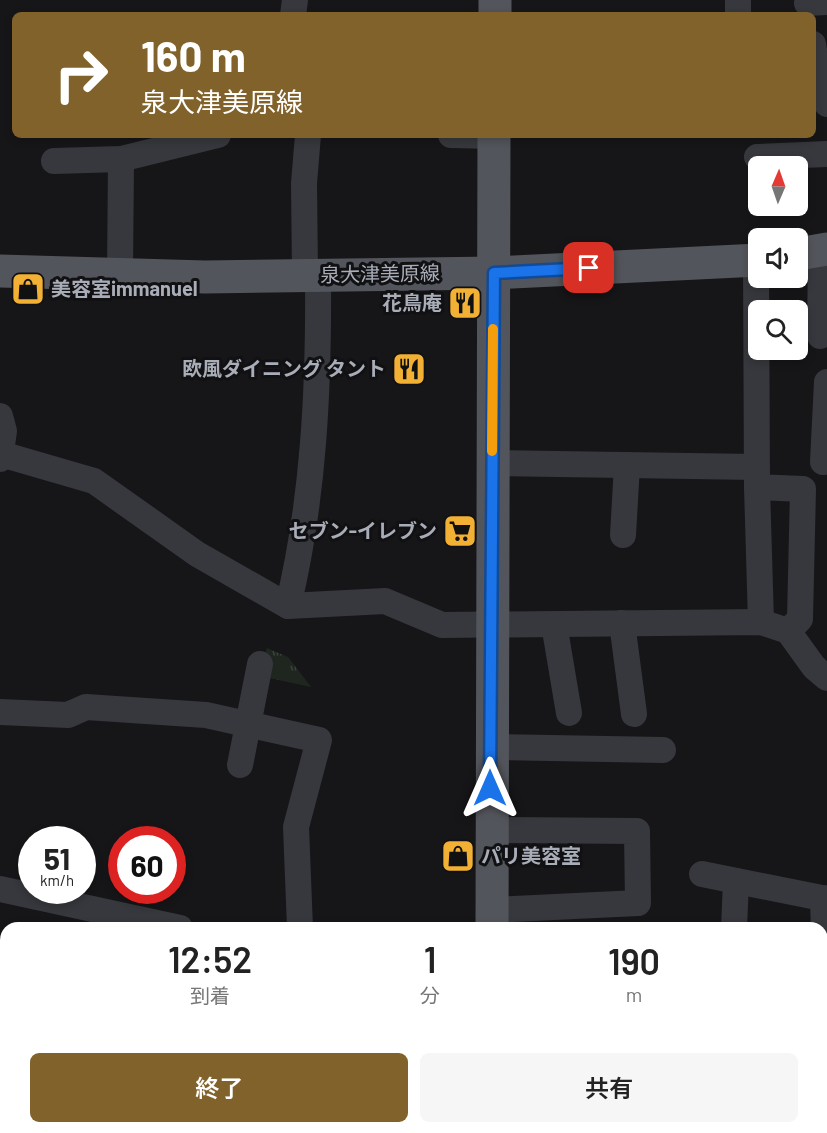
<!DOCTYPE html>
<html lang="ja">
<head>
<meta charset="utf-8">
<style>
	:root { --surface:#fff; --page:#f6f6f6; --text:#222; --muted:#767676; --accent:#80622a }
	body { margin:0; font-family:Barlow,"Noto Sans JP",sans-serif; background:var(--page); color:var(--text); height:100vh; display:flex; flex-direction:column; font-size:22px; white-space:nowrap }
	* { box-sizing:border-box; margin:0 }
	p { font-size:20px; color:var(--muted) }
	.icon { flex:none; width:33px; height:33px; fill:none; stroke:currentColor; stroke-width:2; stroke-linecap:round; stroke-linejoin:round }
	.map { position:relative; flex:1; overflow:hidden }
	.drawer { position:absolute; left:0px; top:922px; width:828px; height:212px; display:flex; flex-direction:column; background:var(--surface); border-radius:18px 18px 0 0; box-shadow:0 3px 9px #0003 }
	.drawer>* { flex:none }
	.banner { position:absolute; left:12px; top:12px; width:804px; height:126px; border-radius:9px; box-shadow:0 3px 9px #0003; background:#80622a; color:#fff; overflow:hidden }
	.needle { width:39px; rotate:2deg }
	.controls { position:absolute; left:748px; top:156px; display:grid; gap:12px }
	.controls a { display:grid; place-items:center; width:60px; height:60px; border-radius:9px; background:var(--surface); box-shadow:0 3px 9px #0003; font-size:30px }
	.speed { position:absolute; left:18px; top:826px; display:flex; gap:12px; font-size:30px; font-weight:700; text-align:center }
	.speed>* { display:grid; place-content:center; width:78px; height:78px; border-radius:50%; background:var(--surface); box-shadow:0 3px 9px #0003; line-height:1 }
	.speed small { font-size:15px; font-weight:400 }
	.speed .limit { border:9px solid #d22; background:#fff; color:#111 }
	.pin { position:absolute; display:grid; place-items:center; width:51px; height:51px; color:#fff; margin:-26px; border-radius:12px; box-shadow:0 3px 9px #0006 }
	.me { position:absolute; width:66px; margin:-33px; rotate:0deg; stroke-linejoin:round; filter:drop-shadow(0 0 4px #0008) }
	.turn { display:flex; align-items:center; gap:21px; height:126px; padding:0 30px; font-size:27px }
	.turn .icon { width:78px; height:78px; stroke-width:2.5 }
	.turn b { display:block; font-size:42px; line-height:51px }
	.eta { display:flex; justify-content:space-evenly; align-items:center; height:102px; text-align:center }
	.eta b { font-size:36px; font-weight:600; line-height:42px }
	.primary-button { display:flex; gap:12px; margin-top:auto; padding:12px 30px }
	.primary-button a { flex:1; height:69px; border-radius:9px; background:var(--accent); color:#fff; font-size:24px; font-weight:600; line-height:69px; text-align:center }
	.primary-button a+a { background:var(--page); color:var(--text) }
	.map>svg:first-child { display:block }
	.park { fill:url(#park-tufts) }
	.lines { fill:none; stroke-linecap:round; stroke-linejoin:round }
	.minor { stroke:#37383d; stroke-width:26 }
	.major { stroke:#53555c; stroke-width:33 }
	.route-casing { stroke:#114b97; stroke-width:15 }
	.route { stroke:#1a73e8; stroke-width:10 }
	.slow { stroke:#f59e0b; stroke-width:10 }
	.labels { text-anchor:middle; stroke-width:6; stroke-linejoin:round; paint-order:stroke }
	.street-label { font-size:20px; fill:#a8adb8; stroke:#111113 }
	.poi-label { font-size:20px; font-weight:bold; fill:#a8adb8; stroke:#111113; text-anchor:end }
</style>
</head>
<body>
<div class="map">
<svg width="827" height="1133" viewBox="0 0 827 1133">
	<defs>
		<pattern id="park-tufts" width="24" height="20" patternUnits="userSpaceOnUse" patternTransform="scale(1.5)"><rect width="24" height="20" fill="#1e261f"/><path d="M3 7l-1-3M5 7V3M7 7l1-3M15 17l-1-3M17 17v-4M19 17l1-3" fill="none" stroke="#3c433d"/></pattern>
	</defs>
	<rect width="100%" height="100%" fill="#161618"/>
	<path class="park" d="M267,648l21,9 23,30 -46,-10 -2,-16z"/>
	<g class="lines">
		<g class="minor">
			<path d="M738,0v15"/>
			<path d="M807,3l20,-1"/>
			<path d="M293,15l2,-15"/>
			<path d="M813,44l6,37 8,23"/>
			<path d="M451,135l43,1"/>
			<path d="M757,157l70,-3"/>
			<path d="M54,161l67,-2 97,-24"/>
			<path d="M756,261l1,226 46,2 -3,130 -12,12"/>
			<path d="M120,275l1,-116"/>
			<path d="M305,275l-1,-92 4,-48"/>
			<path d="M820,336l1,-86"/>
			<path d="M0,416l4,15 -4,28"/>
			<path d="M1,454l93,27 103,73 91,52 97,-5 57,24 319,-3 27,9 26,36 13,11"/>
			<path d="M823,462l4,-80"/>
			<path d="M492,463l265,4"/>
			<path d="M757,487l4,135"/>
			<path d="M623,535l4,-70"/>
			<path d="M288,606c26,-108 31,-220 30,-331"/>
			<path d="M622,623l12,91"/>
			<path d="M554,624l15,89"/>
			<path d="M0,712l68,3 18,-8 120,8 113,25 -23,87 4,101"/>
			<path d="M491,747l172,3"/>
			<path d="M240,765l20,-101"/>
			<path d="M490,830l147,1 1,72 -146,7"/>
			<path d="M702,874l125,25"/>
			<path d="M0,889l180,39"/>
			<path d="M734,928l2,-47"/>
			<path d="M822,998h4l-3,-100"/>
			<path d="M0,1083l6,1"/>
			<path d="M822,1117l5,-8"/>
			<path d="M152,1128l2,5"/>
			<path d="M326,1128v5"/>
			<path d="M431,1128l1,5"/>
			<path d="M600,1128l1,5"/>
			<path d="M119,1133v-5"/>
			<path d="M749,1133l1,-5"/>
		</g>
		<g class="major">
			<path d="M495,15v-15"/>
			<path d="M798,254l29,-5"/>
			<path d="M0,271l205,6 289,-4 265,-13"/>
			<path d="M492,928l2,-793"/>
			<path d="M497,1128v5"/>
		</g>
	</g>
	<g class="lines">
		<g class="route-casing">
			<path id="route" d="M490,788l4,-515 95,-5"/>
		</g>
		<use href="#route" class="route"/>
		<path class="slow" d="M492,451l1,-122"/>
	</g>
	<defs>
		<g id="shop-square" transform="scale(1.725)"><rect x="-9" y="-9" width="18" height="18" rx="4" fill="#f2b134" stroke="#111113"/><path d="M-5-2.5h2.3a2.7 3.5 0 0 1 5.4 0H5L5.5 6h-11ZM-1.5-2.5h3a1.5 2.3 0 0 0-3 0Z" fill="#111"/></g>
		<g id="restaurant-square" transform="scale(1.725)"><rect x="-9" y="-9" width="18" height="18" rx="4" fill="#f2b134" stroke="#111113"/><path d="M-5-6h1v4h1v-4h1v4h1v-4h1v5L-1.5 .5V6h-2V.5L-5-1ZM5-6V6H3V1.5H1.5Q1.5-4 5-6Z" fill="#111"/></g>
		<g id="supermarket-square" transform="scale(1.725)"><rect x="-9" y="-9" width="18" height="18" rx="4" fill="#f2b134" stroke="#111113"/><path d="M-6-5.5h2.5l.6 2H6L4.5 2H-2.5L-4.4-4H-6ZM-1.5 3.2a1.3 1.3 0 1 0 .1 0ZM3 3.2a1.3 1.3 0 1 0 .1 0Z" fill="#111"/></g>
	</defs>
	<g fill-rule="evenodd">
		<use href="#shop-square" x="28" y="289"/>
		<use href="#restaurant-square" x="465" y="303"/>
		<use href="#restaurant-square" x="409" y="369"/>
		<use href="#supermarket-square" x="460" y="531"/>
		<use href="#shop-square" x="458" y="856"/>
	</g>
	<g class="labels">
		<g class="street-label">
			<text transform="translate(380 274) rotate(-1)" y="7">泉大津美原線</text>
		</g>
		<g class="poi-label">
			<text x="51" y="296" text-anchor="start">美容室immanuel</text>
			<text x="442" y="310">花鳥庵</text>
			<text x="386" y="376">欧風ダイニング タント</text>
			<text x="437" y="538">セブン-イレブン</text>
			<text x="481" y="863" text-anchor="start">パリ美容室</text>
		</g>
	</g>
</svg>
<div class="controls">
<a><svg class="needle" viewBox="-14 -14 28 28"><path d="M0-13l5 13h-10z" fill="#e53935"/><path d="M0 13l5-13h-10z" fill="#767676"/></svg></a>
<a><svg class="icon" aria-label="sound" viewBox="0 0 24 24"><path d="M4 9h4l5-4v14l-5-4H4zM17 9q2 3 0 6"/></svg></a>
<a><svg class="icon" aria-label="search" viewBox="0 0 24 24"><circle cx="10" cy="10" r="6"/><path d="M15 15l6 6"/></svg></a>
</div>
<div class="speed"><div>51<small>km/h</small></div><div class="limit">60</div></div>
<div class="pin" style="left:589px;top:268px;background:#d93025"><svg class="icon" aria-label="arrive" viewBox="0 0 24 24"><path d="M6 21V4h12l-3 4 3 4H6"/></svg></div>
<svg class="me" style="left:490px;top:788px" viewBox="-20 -20 40 40"><path d="M0-17L14 15 0 8-14 15z" fill="#1a73e8" stroke="#fff" stroke-width="4"/></svg>
<div class="banner">
<div class="turn"><svg class="icon" aria-label="right" viewBox="0 0 24 24"><path d="M7 20v-9h11M14 6l5 5-5 5"/></svg><div><b>160 m</b>泉大津美原線</div></div>
</div>
<section class="drawer">
<div class="eta">
<div><b>12:52</b><p>到着</p></div>
<div><b>1</b><p>分</p></div>
<div><b>190</b><p>m</p></div>
</div>
<div class="primary-button"><a>終了</a><a>共有</a></div>
</section>
</div>
</body>
</html>
